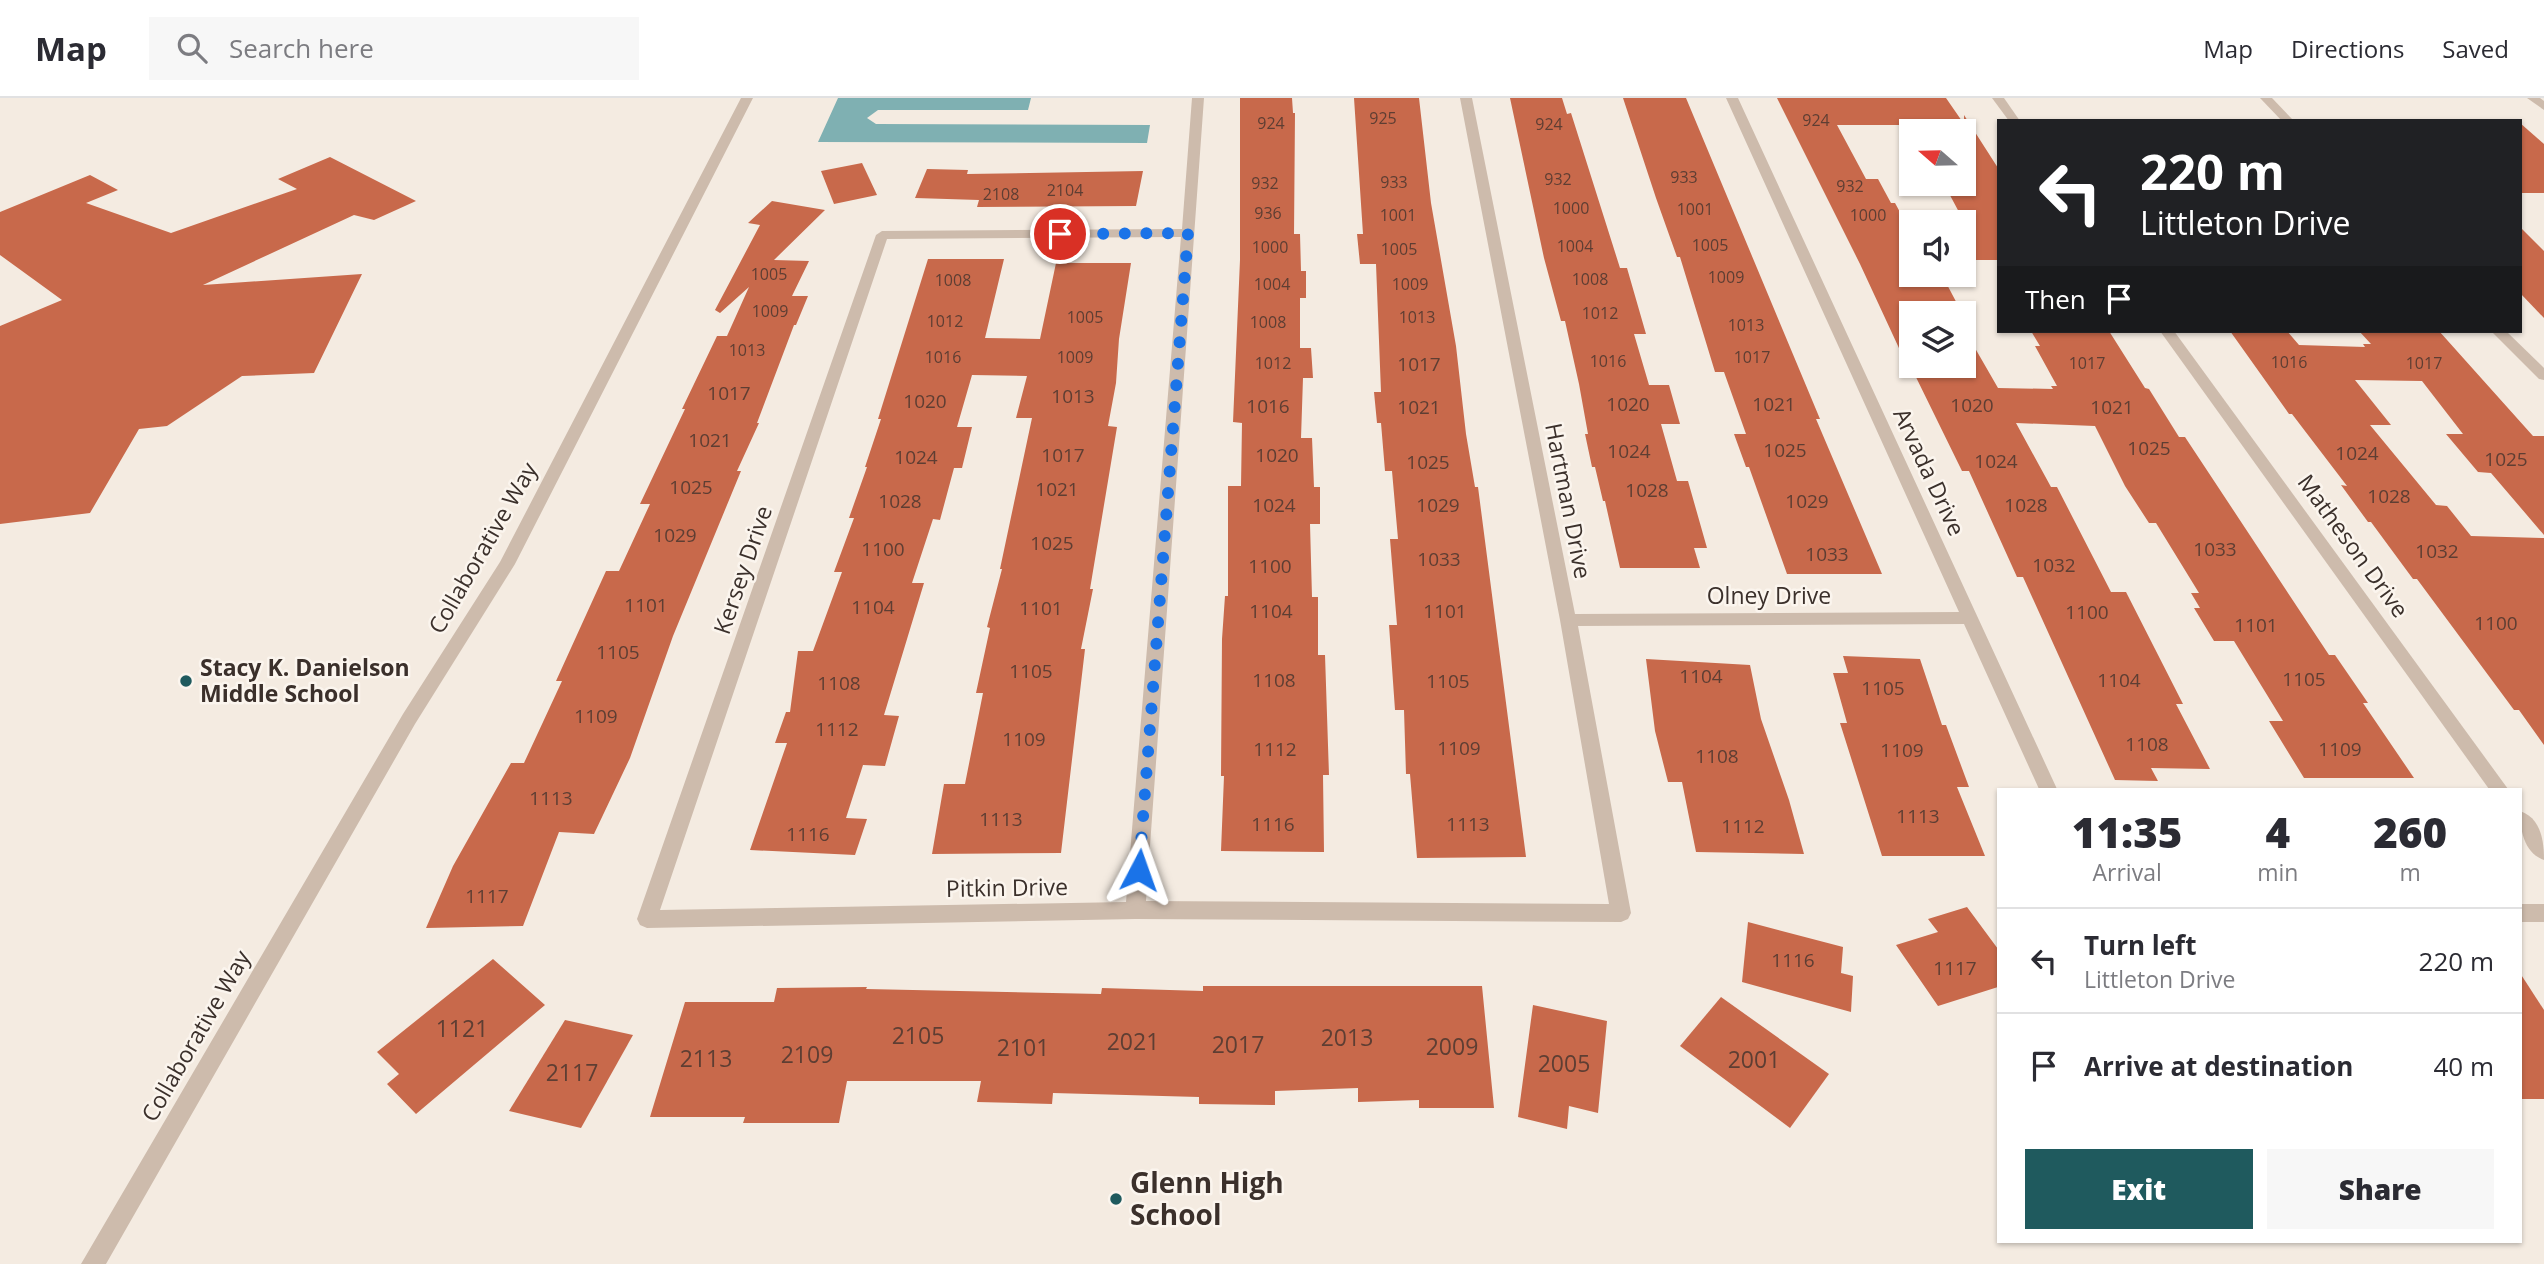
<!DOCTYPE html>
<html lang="en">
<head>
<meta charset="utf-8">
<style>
	:root { --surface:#fff; --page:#f7f7f7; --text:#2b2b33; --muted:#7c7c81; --line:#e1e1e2; --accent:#1f5a5e }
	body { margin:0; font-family:"Open Sans",sans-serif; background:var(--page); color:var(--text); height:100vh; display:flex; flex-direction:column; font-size:26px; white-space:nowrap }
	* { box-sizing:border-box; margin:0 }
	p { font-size:23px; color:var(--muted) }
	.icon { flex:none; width:38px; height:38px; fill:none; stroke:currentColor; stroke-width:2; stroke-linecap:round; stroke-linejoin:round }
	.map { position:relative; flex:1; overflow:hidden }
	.side { position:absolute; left:1997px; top:690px; width:525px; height:455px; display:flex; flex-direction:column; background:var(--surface); border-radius:0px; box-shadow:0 2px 5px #0004 }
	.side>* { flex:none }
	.guide { position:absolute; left:1997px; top:21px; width:525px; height:214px; border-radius:0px; box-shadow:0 2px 5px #0004; background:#202124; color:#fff; overflow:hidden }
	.needle { width:46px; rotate:290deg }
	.fabs { position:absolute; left:1899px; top:21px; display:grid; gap:14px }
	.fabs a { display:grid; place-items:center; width:77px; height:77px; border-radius:0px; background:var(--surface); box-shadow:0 2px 5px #0004; font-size:35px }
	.pin { position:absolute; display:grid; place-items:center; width:60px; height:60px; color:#fff; margin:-30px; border:4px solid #fff; border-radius:50%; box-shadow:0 2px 7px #0007 }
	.me { position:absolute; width:77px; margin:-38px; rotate:4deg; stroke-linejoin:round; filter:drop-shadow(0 0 5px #0008) }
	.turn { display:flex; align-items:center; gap:24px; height:147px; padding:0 28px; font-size:32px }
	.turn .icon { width:91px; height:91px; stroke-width:2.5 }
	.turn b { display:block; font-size:49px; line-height:60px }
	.then { display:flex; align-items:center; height:66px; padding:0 28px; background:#0003; gap:14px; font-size:26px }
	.eta { display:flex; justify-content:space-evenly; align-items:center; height:119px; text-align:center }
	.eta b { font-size:42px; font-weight:800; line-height:49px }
	.cta { display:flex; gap:14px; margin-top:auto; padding:14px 28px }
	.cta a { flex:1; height:80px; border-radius:0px; background:var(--accent); color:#fff; font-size:28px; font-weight:800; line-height:80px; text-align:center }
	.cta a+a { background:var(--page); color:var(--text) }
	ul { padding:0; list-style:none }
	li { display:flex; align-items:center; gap:21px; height:105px; padding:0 28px; border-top:2px solid var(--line) }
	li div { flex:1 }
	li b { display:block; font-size:26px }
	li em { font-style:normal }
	header { display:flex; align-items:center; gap:42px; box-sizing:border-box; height:98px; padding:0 35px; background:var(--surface); border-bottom:2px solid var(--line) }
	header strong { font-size:33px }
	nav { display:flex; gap:38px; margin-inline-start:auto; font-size:24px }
	.search { width:490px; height:63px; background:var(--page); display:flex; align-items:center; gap:18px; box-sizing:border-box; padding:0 24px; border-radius:0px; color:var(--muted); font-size:26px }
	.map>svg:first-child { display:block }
	.water { fill:#7fb0b2 }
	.building { fill:#c8694b; fill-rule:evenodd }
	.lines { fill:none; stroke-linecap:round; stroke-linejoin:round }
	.street { fill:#cdbbac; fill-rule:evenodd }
	.route { stroke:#1a73e8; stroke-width:12; stroke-dasharray:0 21.6 }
	.poi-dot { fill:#1f5a5e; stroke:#fbf5ee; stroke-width:2.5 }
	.labels { text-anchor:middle; stroke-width:5; stroke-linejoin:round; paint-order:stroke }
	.far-number-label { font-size:16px; fill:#5e3e33 }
	.number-label { font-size:19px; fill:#5e3e33 }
	.street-label { font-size:23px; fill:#3b302b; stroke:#fbf5ee }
	.poi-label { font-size:23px; font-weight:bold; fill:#3b302b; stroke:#fbf5ee; text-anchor:start }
	.near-number-label { font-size:23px; fill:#5e3e33 }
	.near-poi-label { font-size:28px; font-weight:bold; fill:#3b302b; stroke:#fbf5ee; text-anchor:start }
</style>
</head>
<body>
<header>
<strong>Map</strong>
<div class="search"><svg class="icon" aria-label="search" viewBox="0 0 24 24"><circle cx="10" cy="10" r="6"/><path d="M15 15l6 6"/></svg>Search here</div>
<nav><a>Map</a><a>Directions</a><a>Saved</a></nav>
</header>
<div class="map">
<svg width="2544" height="1166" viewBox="0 0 2544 1166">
	<rect width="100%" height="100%" fill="#f4ebe1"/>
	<path class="water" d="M838,0h193l-3,12h-150l-11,8 9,6 274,1 -3,18 -329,-1z"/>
	<g class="building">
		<path d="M1240,0h52l1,15h2l-1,121h6l1,37h5v27h-6v50h11l2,30h-10l-2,60h11l2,49h6v37h-10l2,73h6v58h7l4,120h-6l1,77 -103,-1 3,-75h-3l1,-137 3,-43h3v-110h13l1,-63 -9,-1 7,-162z"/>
		<path d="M1354,0h65l12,105 25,143 10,88 9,53h3l48,370 -109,1 -7,-84h-4l-2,-64h-9l-6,-85h8l-7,-86h8l-6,-68h-7l-4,-48h-4l-3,-31h7l-5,-128h-16l-3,-30h6z"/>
		<path d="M1510,0h52l5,16 4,-1 49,155h7l19,66h-12l15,51h20l11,39h-19l16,57h11l19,67h-13l6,20h-80l-15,-67h-2l-8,-34h-3l-7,-33h3l-9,-50 -14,-63h-4l-17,-63z"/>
		<path d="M1623,0h63l134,321h-4l66,155h-95l-38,-107h-3l-12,-33h12l-22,-62h-9l-35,-115h-3l-21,-59z"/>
		<path d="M1777,0h169l18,26v-9l34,53v92h-34v-38h-53v53h31l20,38h-51v53h53v-37l34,59 55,1 -2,-3h6l-22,-40h5l-9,-15h78l36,57 4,1 30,48h6l144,218h6l33,48h-5l51,75h-110l-35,-57h14l-49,-80h-20l-20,-33h6l-9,-15h8l-43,-70h-7l-24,-37 -30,-60 -79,-3 35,64h6l54,105h15l57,112h-7l34,65 -59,-1 7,13 -43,-1 -92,-203h-6l-48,-106h-7l-51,-104v7l-51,-110zM1837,27h63l3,6h61v53h-20l16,30h-59l-6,-11h-4l-13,-24h-12z"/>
		<path d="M2520,25l24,21v49h-24z"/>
		<path d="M330,59l86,44 -42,19 -20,-5 -151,70 159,-11 -48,99 -72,3 -75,50 -28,3 -49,84 -90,11v-198l62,-26 -62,-45v-43l90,-37 28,15 -32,13 85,30 126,-44 -19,-10z"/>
		<path d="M862,65l15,32 -43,9 -13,-33z"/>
		<path d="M927,71l41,1 -1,4 176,-3 -7,35 -159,1 2,-7 -64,-2z"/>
		<path d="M772,103l53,9 -51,50 35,1 -17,35h16l-12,29h-2l-37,98h2l-22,48h4l-68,165 -43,122 -36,76 -35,-2 -36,94 -97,2 27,-62 58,-103h13l38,-82h-6l50,-110h13l31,-67h-10l45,-95h-3l35,-73h10l22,-49 -29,26 -5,-3 45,-85 -12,-2z"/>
		<path d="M2520,129l24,24v67l-24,-25z"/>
		<path d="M928,161h76l-19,79 55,1 16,-76h75l-12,76 -3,44 -8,43 9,1 -27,162h3l-12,60h4l-24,204 -129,1 12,-70h21l18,-91h-7l14,-65 -3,-1 15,-58h-2l32,-151h-16l11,-42 -55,-1 -15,52h15l-10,41h-8l-14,52 -7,-1 -21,64h12l-40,132 15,1 -14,50 -22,-1 -17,53 21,1 -12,36 -105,-5 37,-107h-12l11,-31h4l8,-61h15l29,-79h-8l20,-54h-5l18,-51h-2l16,-48h-3z"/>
		<path d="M2230,233h57l12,14 66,2 -2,-3h8l-12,-13h80l94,105h11v99l-53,-62 -13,-1 -32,-38h17l-41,-53 -67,-1 36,45h-21l66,80 11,1 24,30 73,2v207l-25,-35h-5l-97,-131h-4l-42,-57h-3l-27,-37 6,1 -55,-72h-3z"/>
		<path d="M1843,558l77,3 22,66h4l23,62h-12l28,69h-103l-42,-133h7l-14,-50h15z"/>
		<path d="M1646,561l104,6 11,54 28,81 15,54 -108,-2 -14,-70h-14l-13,-51z"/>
		<path d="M1967,809l31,42v38l-60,19 -42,-61 42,-13 -10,-13z"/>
		<path d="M1748,824l95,25 -2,26 12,3 -2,36 -109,-30z"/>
		<path d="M493,861l52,46 -129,109 -29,-30 12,-10 -22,-22z"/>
		<path d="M2520,875l24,37v89h-24z"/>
		<path d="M1203,888h279l12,122h-75v-8l-61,2v-14l-83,3v14l-76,-1v-7l-146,-4 -1,11 -75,-2 4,-21h-134l-8,42h-96l2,-6h-95l35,-115h89l3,-14 90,-1 -1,2 235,5 1,-6 101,3z"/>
		<path d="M1721,899l108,77 -39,54 -110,-82z"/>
		<path d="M1533,907l74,16 -9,92 -29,-7 -2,23 -49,-12z"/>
		<path d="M565,922l68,15 -52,93 -72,-17z"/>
	</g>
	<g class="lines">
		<g class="street">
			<path d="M741,0h12l-238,466 -100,160 -309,540h-25l322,-550 97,-152z"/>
			<path d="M1192,0h12l-58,803 463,3 -49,-284 -100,-522h12l103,516 384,-2 -233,-514h12l319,691h-18l-75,-165 -386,2 53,287 -3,6 -7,3 -486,-3 -488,9 -7,-3 -3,-6 239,-684 6,-4 300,-2zM1181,139l-55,665 -466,8 227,-671z"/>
			<path d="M1992,0h12l16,23h-11z"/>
			<path d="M2260,0h12l22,23h-12z"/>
			<path d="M2527,0h13l4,3v9z"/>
			<path d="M2160,233h14l334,458h-19z"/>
			<path d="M2491,233h15l38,37v12l-5,-1z"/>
			<path d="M2520,713c21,7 24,30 24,49 -20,-7 -24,-30 -24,-49z"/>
			<rect x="2520" y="806" width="24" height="18"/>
		</g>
	</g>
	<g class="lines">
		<path class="route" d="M1060,136l128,-1 -49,637"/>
	</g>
	<g class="poi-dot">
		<circle cx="186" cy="583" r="7"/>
		<circle cx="1116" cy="1101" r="7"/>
	</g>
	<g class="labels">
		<g class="far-number-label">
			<text x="1383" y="26">925</text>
			<text x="1816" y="28">924</text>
			<text x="1271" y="31">924</text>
			<text x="1549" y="32">924</text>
			<text x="1684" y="85">933</text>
			<text x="1558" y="87">932</text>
			<text x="1394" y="90">933</text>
			<text x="1265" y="91">932</text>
			<text x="1850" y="94">932</text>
			<text x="1065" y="98">2104</text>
			<text x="1001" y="102">2108</text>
			<text x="1571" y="116">1000</text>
			<text x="1695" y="117">1001</text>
			<text x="1268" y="121">936</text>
			<text x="1398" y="123">1001</text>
			<text x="1868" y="123">1000</text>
			<text x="1710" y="153">1005</text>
			<text x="1575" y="154">1004</text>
			<text x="1270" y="155">1000</text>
			<text x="1399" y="157">1005</text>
			<text x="769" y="182">1005</text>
			<text x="1726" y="185">1009</text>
			<text x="1590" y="187">1008</text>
			<text x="953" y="188">1008</text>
			<text x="1272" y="192">1004</text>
			<text x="1410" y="192">1009</text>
			<text x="770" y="219">1009</text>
			<text x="1600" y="221">1012</text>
			<text x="1085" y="225">1005</text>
			<text x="1417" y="225">1013</text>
			<text x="945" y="229">1012</text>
			<text x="1268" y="230">1008</text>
			<text x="1746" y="233">1013</text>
			<text x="747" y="258">1013</text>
			<text x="943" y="265">1016</text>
			<text x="1075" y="265">1009</text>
			<text x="1752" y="265">1017</text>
			<text x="1608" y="269">1016</text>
			<text x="2289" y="270">1016</text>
			<text x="1273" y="271">1012</text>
			<text x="2087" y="271">1017</text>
			<text x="2424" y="271">1017</text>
		</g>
		<g class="number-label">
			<text x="1419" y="273">1017</text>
			<text x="729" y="302">1017</text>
			<text x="1073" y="305">1013</text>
			<text x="925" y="310">1020</text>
			<text x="1628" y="313">1020</text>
			<text x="1774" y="313">1021</text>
			<text x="1972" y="314">1020</text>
			<text x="1268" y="315">1016</text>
			<text x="1419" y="316">1021</text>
			<text x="2112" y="316">1021</text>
			<text x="710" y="349">1021</text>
			<text x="2149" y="357">1025</text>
			<text x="1785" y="359">1025</text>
			<text x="1629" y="360">1024</text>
			<text x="2357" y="362">1024</text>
			<text x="1063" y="364">1017</text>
			<text x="1277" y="364">1020</text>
			<text x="916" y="366">1024</text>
			<text x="2506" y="368">1025</text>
			<text x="1996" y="370">1024</text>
			<text x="1428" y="371">1025</text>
			<text x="691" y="396">1025</text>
			<text x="1057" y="398">1021</text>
			<text x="1647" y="399">1028</text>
			<text x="2389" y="405">1028</text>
			<text x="900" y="410">1028</text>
			<text x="1807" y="410">1029</text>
			<text x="1274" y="414">1024</text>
			<text x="1438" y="414">1029</text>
			<text x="2026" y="414">1028</text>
			<text x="675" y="444">1029</text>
			<text x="1052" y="452">1025</text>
			<text x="883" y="458">1100</text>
			<text x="2215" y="458">1033</text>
			<text x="2437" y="460">1032</text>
			<text x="1827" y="463">1033</text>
			<text x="1439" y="468">1033</text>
			<text x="2054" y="474">1032</text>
			<text x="1270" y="475">1100</text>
			<text x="646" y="514">1101</text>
			<text x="873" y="516">1104</text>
			<text x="1041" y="517">1101</text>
			<text x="1271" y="520">1104</text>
			<text x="1445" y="520">1101</text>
			<text x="2087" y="521">1100</text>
			<text x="2496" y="532">1100</text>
			<text x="2256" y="534">1101</text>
			<text x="618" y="561">1105</text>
			<text x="1031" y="580">1105</text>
			<text x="1701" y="585">1104</text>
			<text x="2304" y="588">1105</text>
			<text x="1274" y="589">1108</text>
			<text x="2119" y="589">1104</text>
			<text x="1448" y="590">1105</text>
			<text x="839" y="592">1108</text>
			<text x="1883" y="597">1105</text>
			<text x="596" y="625">1109</text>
			<text x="837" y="638">1112</text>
			<text x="1024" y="648">1109</text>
			<text x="2147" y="653">1108</text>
			<text x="1459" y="657">1109</text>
			<text x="1275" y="658">1112</text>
			<text x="2340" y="658">1109</text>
			<text x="1902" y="659">1109</text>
			<text x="1717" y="665">1108</text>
			<text x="551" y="707">1113</text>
			<text x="1918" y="725">1113</text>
			<text x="1001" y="728">1113</text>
			<text x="1273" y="733">1116</text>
			<text x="1468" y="733">1113</text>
			<text x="1743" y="735">1112</text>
			<text x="808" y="743">1116</text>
			<text x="487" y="805">1117</text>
			<text x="1793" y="869">1116</text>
			<text x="1955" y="877">1117</text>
		</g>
		<g class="street-label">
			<text transform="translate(1929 374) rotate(65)" y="8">Arvada Drive</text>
			<text transform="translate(1568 403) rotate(79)" y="8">Hartman Drive</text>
			<text transform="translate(2353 448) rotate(54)" y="8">Matheson Drive</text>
			<text transform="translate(483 450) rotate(-60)" y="8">Collaborative Way</text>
			<text transform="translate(743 472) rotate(-71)" y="8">Kersey Drive</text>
			<text x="1769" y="506">Olney Drive</text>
			<text transform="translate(1007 790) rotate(-1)" y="8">Pitkin Drive</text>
			<text transform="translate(196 938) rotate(-60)" y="8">Collaborative Way</text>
		</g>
		<g class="poi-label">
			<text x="200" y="578">Stacy K. Danielson<tspan x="200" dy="26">Middle School</tspan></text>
		</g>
		<g class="near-number-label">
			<text x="462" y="939">1121</text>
			<text x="918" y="946">2105</text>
			<text x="1347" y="948">2013</text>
			<text x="1133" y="952">2021</text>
			<text x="1238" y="955">2017</text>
			<text x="1452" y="957">2009</text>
			<text x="1023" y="958">2101</text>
			<text x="807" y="965">2109</text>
			<text x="706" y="969">2113</text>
			<text x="1754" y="970">2001</text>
			<text x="1564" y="974">2005</text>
			<text x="572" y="983">2117</text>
		</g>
		<g class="near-poi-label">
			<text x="1130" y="1095">Glenn High<tspan x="1130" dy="32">School</tspan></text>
		</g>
	</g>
</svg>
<div class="fabs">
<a><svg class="needle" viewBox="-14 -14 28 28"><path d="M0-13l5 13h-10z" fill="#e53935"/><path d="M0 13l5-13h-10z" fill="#7c7c81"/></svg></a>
<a><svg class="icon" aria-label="sound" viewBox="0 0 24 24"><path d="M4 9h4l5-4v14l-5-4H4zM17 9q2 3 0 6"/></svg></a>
<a><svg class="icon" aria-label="layers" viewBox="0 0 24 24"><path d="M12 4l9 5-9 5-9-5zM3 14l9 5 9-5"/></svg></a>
</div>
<div class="pin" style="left:1060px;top:136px;background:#d93025"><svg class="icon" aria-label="arrive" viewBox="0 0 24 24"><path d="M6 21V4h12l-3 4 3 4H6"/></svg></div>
<svg class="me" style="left:1139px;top:772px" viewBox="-20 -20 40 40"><path d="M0-17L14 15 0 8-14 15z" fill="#1a73e8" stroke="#fff" stroke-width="4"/></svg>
<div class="guide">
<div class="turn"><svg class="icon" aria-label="left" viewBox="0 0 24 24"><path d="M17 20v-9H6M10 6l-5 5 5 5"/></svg><div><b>220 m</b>Littleton Drive</div></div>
<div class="then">Then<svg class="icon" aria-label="arrive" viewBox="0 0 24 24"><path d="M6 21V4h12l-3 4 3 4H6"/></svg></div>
</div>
<section class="side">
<div class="eta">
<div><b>11:35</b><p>Arrival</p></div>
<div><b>4</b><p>min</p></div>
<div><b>260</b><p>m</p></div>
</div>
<ul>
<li><svg class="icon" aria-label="left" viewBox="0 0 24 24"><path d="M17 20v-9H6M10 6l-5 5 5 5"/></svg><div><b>Turn left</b><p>Littleton Drive</p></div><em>220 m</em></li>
<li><svg class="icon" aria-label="arrive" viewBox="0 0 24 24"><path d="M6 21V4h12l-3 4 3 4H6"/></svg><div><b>Arrive at destination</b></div><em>40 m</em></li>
</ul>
<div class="cta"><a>Exit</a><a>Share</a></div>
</section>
</div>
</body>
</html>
